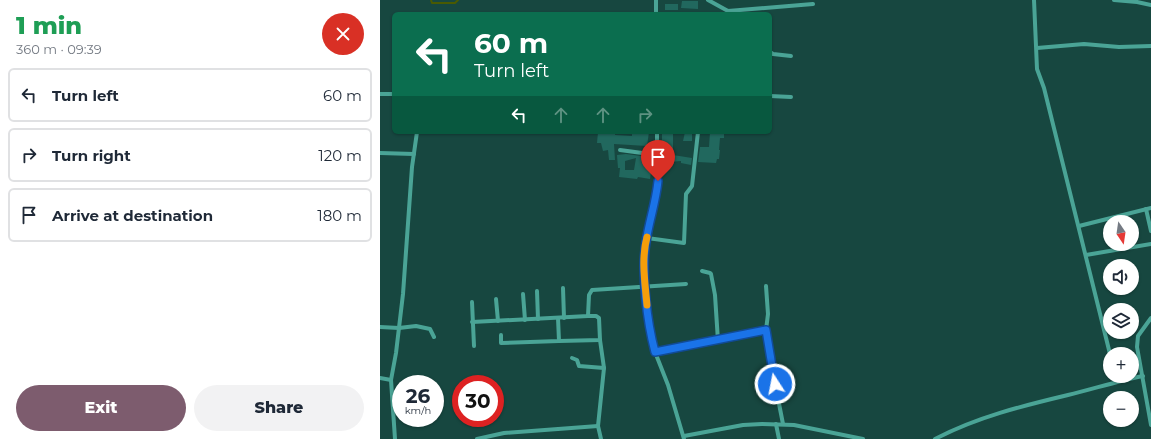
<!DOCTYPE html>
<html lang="en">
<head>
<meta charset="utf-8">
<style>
	:root { --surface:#fff; --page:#f2f2f3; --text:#1f2937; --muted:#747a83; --line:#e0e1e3; --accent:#7d5c6e }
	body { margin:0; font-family:Montserrat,sans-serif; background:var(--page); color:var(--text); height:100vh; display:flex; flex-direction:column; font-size:15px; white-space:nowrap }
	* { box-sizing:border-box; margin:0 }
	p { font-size:13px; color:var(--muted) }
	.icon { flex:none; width:22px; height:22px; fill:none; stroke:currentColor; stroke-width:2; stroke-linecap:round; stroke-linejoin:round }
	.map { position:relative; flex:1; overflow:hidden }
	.sheet { display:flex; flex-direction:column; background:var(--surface); width:380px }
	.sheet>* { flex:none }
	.banner { position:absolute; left:12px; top:12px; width:380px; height:122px; border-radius:6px; box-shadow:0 1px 3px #0004; background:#0b6e4f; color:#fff; overflow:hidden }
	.needle { width:26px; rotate:167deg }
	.tools { position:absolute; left:723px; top:215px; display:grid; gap:8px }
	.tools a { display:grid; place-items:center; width:36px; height:36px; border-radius:50%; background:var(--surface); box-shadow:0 1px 3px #0004; font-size:20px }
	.speed { position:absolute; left:12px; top:375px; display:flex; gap:8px; font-size:20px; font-weight:700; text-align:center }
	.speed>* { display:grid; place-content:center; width:52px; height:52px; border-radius:50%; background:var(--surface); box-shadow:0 1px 3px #0004; line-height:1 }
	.speed small { font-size:10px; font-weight:400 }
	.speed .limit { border:6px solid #d22; background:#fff; color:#111 }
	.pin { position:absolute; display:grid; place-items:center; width:34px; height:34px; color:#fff; margin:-41px -17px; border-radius:50% 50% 50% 0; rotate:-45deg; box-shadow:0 0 4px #0007 }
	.pin .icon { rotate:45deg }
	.me { position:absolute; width:44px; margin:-22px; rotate:349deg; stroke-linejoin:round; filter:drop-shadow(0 0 3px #0008) }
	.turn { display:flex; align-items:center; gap:14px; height:84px; padding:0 16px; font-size:18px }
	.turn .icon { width:52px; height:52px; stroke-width:2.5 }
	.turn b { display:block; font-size:28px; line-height:34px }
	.lanes { display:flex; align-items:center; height:38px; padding:0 16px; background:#0003; justify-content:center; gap:20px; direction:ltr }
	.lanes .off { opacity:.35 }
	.round { display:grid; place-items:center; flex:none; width:42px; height:42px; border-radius:21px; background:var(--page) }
	.summary { display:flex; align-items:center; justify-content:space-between; height:68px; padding:0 16px }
	h1 { font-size:24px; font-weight:800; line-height:30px; color:#1e9e55 }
	.action { display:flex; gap:8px; margin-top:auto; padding:8px 16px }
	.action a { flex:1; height:46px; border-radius:24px; background:var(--accent); color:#fff; font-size:16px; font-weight:800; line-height:46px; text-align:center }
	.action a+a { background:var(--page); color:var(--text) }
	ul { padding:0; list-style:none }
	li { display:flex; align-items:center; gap:12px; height:54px; margin:0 8px 6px; padding:0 8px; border:2px solid var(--line); border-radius:6px }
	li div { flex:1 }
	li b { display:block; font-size:15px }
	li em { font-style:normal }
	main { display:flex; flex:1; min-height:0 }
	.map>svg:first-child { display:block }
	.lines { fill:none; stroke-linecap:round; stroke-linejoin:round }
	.stream { stroke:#495a02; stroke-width:2 }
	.building { fill:#21685e; fill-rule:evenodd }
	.street { stroke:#4aa496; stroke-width:4 }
	.route-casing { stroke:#114b97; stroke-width:10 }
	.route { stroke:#1a73e8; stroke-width:7 }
	.slow { stroke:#f59e0b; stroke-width:7 }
</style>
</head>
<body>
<main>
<section class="sheet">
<div class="summary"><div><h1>1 min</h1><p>360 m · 09:39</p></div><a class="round" style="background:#d93025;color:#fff"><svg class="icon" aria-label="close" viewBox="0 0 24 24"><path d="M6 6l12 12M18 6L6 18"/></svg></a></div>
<ul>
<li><svg class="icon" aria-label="left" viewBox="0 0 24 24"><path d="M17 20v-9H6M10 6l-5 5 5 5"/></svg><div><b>Turn left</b></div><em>60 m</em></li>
<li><svg class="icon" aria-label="right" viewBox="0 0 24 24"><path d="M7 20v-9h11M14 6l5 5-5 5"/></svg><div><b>Turn right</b></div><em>120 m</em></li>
<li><svg class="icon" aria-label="arrive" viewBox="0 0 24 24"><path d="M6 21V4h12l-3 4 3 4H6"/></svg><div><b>Arrive at destination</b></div><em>180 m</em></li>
</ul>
<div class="action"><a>Exit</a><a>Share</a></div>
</section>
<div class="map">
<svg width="771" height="439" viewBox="0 0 771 439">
	<rect width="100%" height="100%" fill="#174740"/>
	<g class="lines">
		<path class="stream" d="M51,0l1,3h23l3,-3"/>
	</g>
	<g class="building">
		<path d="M302,1h16v8l-17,-1z"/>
		<rect x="285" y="4" width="13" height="6"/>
		<path d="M218,132h17v3l17,1v-4h17l-2,14 -33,-2 1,16h-6l-1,-10 -5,1 -2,-8h-4z"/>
		<path d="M282,132h11v23l19,3 -1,7 -10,-2v-2l-12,1 -1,8h-6z"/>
		<path d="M305,132h7v9h-9z"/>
		<path d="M330,132h14v6h-4l-1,12h1l-1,9h-2l-1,4 -18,-1 2,-15h9z"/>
		<path d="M246,154l22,3v8h4l-2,14 -12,-2 -1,2 -18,-2 1,-9h-2l-1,-13zM256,158l-2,12h-9v-9z"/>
	</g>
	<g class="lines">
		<g class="street">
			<path d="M328,0l20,11 85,-7"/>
			<path d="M654,0l3,69 7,19 66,266"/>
			<path d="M734,0l23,2 14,3"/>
			<path d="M276,14v-14"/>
			<path d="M657,48l47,-4 35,3 32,-1"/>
			<path d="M390,52l3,2 18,2"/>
			<path d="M0,94h14"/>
			<path d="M390,96l21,1"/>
			<path d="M277,132v65l-12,53v36l10,66 13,33 16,54"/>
			<path d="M240,150l37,5"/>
			<path d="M0,153l34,1"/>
			<path d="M766,209l5,22"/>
			<path d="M699,226l72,-18"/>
			<path d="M267,238l37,5 2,-49 6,-8 6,-54"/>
			<path d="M706,255l65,-11"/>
			<path d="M322,271l8,2 1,1 4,21 3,46"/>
			<path d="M386,286l2,28 -2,16 4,28 13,66"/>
			<path d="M183,288l1,30"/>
			<path d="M157,291l1,28"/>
			<path d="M143,294l2,26"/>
			<path d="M116,299l2,22"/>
			<path d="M92,302l2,44"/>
			<path d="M771,318l-13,18 -1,11 14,78"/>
			<path d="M92,322l116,-6 1,-21 3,-5 94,-6"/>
			<path d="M0,327l19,1 17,-2 14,3 4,8"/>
			<path d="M121,335v8l58,-2 -1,-23"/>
			<path d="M220,340l4,28 -6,58 3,13"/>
			<path d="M179,341l41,-1 -1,-22 -3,-2h-8"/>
			<path d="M275,352l63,-11 48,-11"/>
			<path d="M192,358l5,2 2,6 25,2"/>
			<path d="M0,378l11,2"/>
			<path d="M396,424l3,15"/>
			<path d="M304,436l59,-11 19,-1 32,1 69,14"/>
			<path d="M15,439l-4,-59 5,-27 7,-59 9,-127 5,-35"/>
			<path d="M97,439l27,-6 94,-7"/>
			<path d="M555,439c42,-22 87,-33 133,-44 25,-6 50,-14 75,-19"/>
		</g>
	</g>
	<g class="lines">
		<g class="route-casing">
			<path id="route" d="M278,181c-2,21 -9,40 -12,61 -5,31 1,80 9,110l111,-22 9,54"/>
		</g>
		<use href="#route" class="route"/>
		<path class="slow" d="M267,237c-6,21 -2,46 0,68"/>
	</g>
</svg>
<div class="tools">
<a><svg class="needle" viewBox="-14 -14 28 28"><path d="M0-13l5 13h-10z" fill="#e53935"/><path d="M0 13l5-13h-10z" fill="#747a83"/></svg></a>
<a><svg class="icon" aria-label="sound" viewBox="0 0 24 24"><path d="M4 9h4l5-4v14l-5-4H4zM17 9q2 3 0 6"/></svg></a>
<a><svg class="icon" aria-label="layers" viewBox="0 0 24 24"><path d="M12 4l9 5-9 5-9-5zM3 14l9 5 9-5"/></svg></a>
<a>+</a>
<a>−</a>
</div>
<div class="speed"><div>26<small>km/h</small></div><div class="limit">30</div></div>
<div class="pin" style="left:278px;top:181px;background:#d93025"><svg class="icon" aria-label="arrive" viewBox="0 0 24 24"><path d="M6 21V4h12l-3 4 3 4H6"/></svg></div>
<svg class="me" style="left:395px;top:384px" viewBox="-20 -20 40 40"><circle r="17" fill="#1a73e8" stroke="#fff" stroke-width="3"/><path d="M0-11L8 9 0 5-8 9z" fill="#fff"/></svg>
<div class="banner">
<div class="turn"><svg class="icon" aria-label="left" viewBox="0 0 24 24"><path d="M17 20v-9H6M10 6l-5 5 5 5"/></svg><div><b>60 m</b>Turn left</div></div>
<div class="lanes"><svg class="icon" aria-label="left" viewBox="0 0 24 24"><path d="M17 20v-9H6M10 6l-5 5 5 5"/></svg><svg class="icon off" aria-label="ahead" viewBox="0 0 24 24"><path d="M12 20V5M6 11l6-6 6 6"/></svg><svg class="icon off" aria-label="ahead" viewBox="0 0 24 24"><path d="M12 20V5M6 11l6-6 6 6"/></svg><svg class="icon off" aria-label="right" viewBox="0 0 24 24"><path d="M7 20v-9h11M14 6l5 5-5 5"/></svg></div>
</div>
</div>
</main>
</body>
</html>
